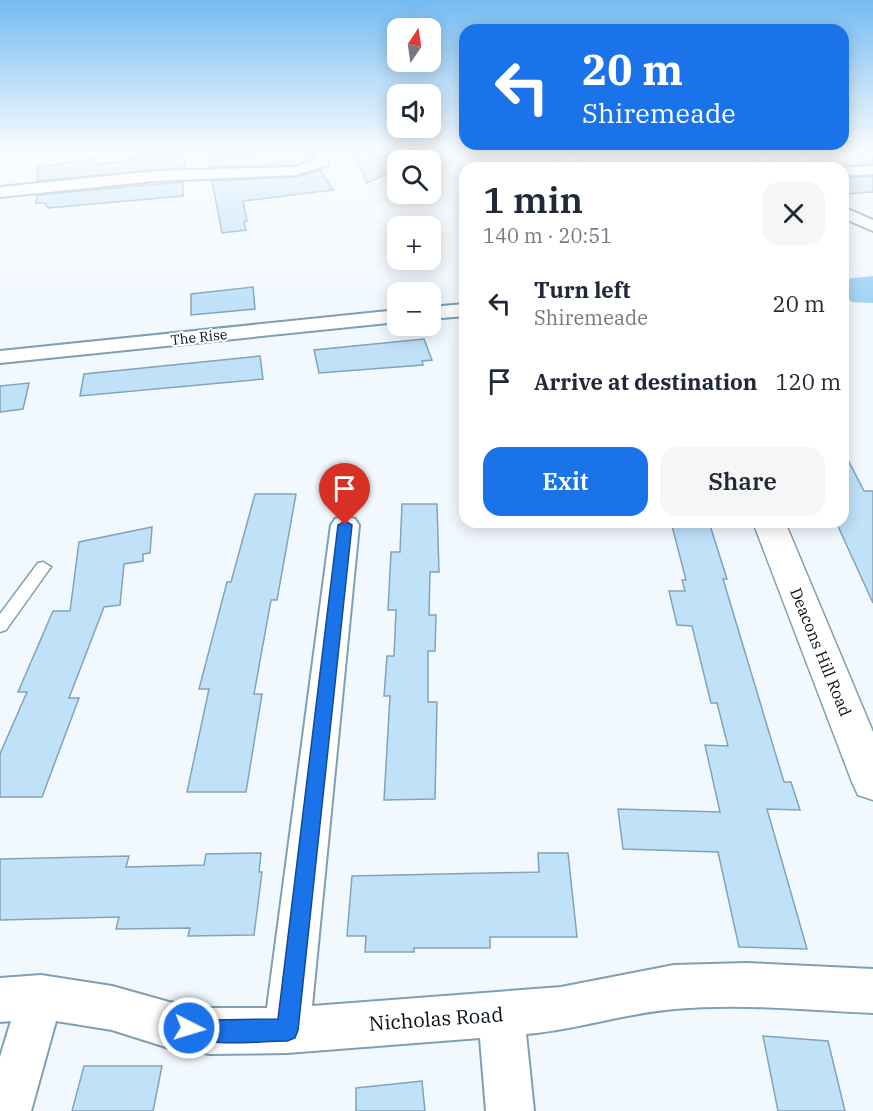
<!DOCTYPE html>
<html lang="en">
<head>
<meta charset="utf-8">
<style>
	:root { --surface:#fff; --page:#f6f6f7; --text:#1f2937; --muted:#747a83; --accent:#1a73e8 }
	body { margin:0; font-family:"IBM Plex Serif",serif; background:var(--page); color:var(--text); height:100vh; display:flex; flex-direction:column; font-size:22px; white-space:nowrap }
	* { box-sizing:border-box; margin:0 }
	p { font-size:20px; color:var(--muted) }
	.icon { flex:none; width:33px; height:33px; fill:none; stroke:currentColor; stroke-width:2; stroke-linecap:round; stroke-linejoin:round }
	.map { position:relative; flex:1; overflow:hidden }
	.details { position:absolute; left:459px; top:162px; width:390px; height:366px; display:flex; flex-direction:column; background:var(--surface); border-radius:18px; box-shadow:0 3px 15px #0003 }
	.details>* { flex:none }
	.hud { position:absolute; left:459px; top:24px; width:390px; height:126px; border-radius:18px; box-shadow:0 3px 15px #0003; background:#1a73e8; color:#fff; overflow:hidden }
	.needle { width:39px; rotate:13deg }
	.fabs { position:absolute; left:387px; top:18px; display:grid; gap:12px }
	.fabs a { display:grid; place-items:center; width:54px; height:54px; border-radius:12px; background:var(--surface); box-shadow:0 3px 15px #0003; font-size:30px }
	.pin { position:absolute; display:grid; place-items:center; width:51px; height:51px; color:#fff; margin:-62px -26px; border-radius:50% 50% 50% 0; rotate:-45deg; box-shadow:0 0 6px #0007 }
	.pin .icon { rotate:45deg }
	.me { position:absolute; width:66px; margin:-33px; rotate:95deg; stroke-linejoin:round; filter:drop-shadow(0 0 4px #0008) }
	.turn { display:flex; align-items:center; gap:21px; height:126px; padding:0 24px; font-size:27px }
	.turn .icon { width:78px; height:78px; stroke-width:2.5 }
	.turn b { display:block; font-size:42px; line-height:51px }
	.round { display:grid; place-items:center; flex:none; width:63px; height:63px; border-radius:18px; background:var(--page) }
	.headline { display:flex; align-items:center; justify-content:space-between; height:102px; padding:0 24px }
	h1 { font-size:36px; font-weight:600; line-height:45px }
	.cta { display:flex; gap:12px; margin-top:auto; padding:12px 24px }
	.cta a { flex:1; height:69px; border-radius:18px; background:var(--accent); color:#fff; font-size:24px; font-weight:600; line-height:69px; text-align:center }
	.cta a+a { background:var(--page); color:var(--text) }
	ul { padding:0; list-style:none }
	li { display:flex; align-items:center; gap:18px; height:78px; padding:0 24px }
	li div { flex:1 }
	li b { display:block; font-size:22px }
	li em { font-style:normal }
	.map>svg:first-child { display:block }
	.green { fill:#9fd3f6 }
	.building { fill:#bfe2f9; stroke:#82a3b9; stroke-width:1.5 }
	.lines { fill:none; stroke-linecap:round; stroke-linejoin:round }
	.lane-casing { stroke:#7f9fb5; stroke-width:3 }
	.street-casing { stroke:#7f9fb5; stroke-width:4 }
	.secondary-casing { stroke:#7f9fb5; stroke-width:3 }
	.lane { fill:#fff; fill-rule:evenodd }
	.street { fill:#fff; fill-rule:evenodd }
	.secondary { fill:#fff; fill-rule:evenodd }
	.route { fill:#1a73e8; stroke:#114b97; stroke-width:1.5 }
	.labels { text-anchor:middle; stroke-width:4.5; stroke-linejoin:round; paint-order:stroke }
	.far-street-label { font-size:14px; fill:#040f17; stroke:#fff }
	.street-label { font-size:16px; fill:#040f17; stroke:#fff }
	.near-street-label { font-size:20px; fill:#040f17; stroke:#fff }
</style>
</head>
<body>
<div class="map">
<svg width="873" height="1111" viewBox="0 0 873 1111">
	<rect width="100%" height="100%" fill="#f2f9fe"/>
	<path class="green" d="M873,276v27l-21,-1 -9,-9v-14z"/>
	<g class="building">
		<path d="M269,150h39l5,9 -18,6 -85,2 -2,-11z"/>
		<path d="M352,150h47l-6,21 -26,12z"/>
		<path d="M798,150h75v14l-48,4z"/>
		<path d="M185,154l-1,14 -147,13 1,-14 57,-8 1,5 24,-2 13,-5z"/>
		<path d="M320,170l13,20 -90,11 4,20 -3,1 2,8 -24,3 -10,-52 84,-4z"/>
		<path d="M873,176v16l-30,2v-16z"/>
		<path d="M183,182v14l-135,12 -3,-5h-9l1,-8z"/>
		<path d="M253,287l2,22 -64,6v-21z"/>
		<path d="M424,339l8,21 -10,1 1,4 -104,8 -5,-23z"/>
		<path d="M260,356l3,23 -183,17 4,-22z"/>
		<path d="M29,383l-6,26 -23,3v-26z"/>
		<path d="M843,450l21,41h9v112l-37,-81h7z"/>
		<path d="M255,494h41l-19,106h-6l-17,94h8l-16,98h-59l22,-103h-10l28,-107h4z"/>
		<path d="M402,504h35l2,68h-9l-1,43h7l-1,36h-7v51h9l-2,97 -51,1 6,-104h-6l3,-40h7l2,-46h-8l3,-58h9z"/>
		<path d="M671,522h38l18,57h-4l61,203h7l9,28 -33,-1 40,140 -68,-2 -21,-95 -95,-3 -5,-40 102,3 -15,-67 23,1 -11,-43h-6l-19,-77 -15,-1 -8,-34h16l-3,-11h4z"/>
		<path d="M152,527l-2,26 -7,1v7l-19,3 -4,41 -16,2 -35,91h10l-37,99h-42v-43l27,-62h-9l35,-81h17l9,-69z"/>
		<path d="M261,853l-2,19h3l-8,63 -66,1 2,-8 -74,1 3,-12 -119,3v-61l129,-3 -3,11 78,-2 2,-11z"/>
		<path d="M538,853h30l9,84h-87v11h-76v4h-49l1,-16h-19l5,-60 187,-4z"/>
		<path d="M763,1036l65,5 17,70h-67z"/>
		<path d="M84,1066h78l-9,45h-81z"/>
		<path d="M422,1081l3,30h-69v-23z"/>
	</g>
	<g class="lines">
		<g class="lane-casing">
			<path id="lane" d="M43,562l8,5 -3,4 -42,59 -6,2v-18l38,-51z"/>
		</g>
		<g class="street-casing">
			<g id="street">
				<path d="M316,150h14l-2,15 -32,10 -141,6 -155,16v-10l155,-16 140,-4 21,-7z"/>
				<path d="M743,150h16l22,18h-16z"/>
				<path d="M873,166v8l-30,2 -2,-8z"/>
				<path d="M843,207l30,13v11l-30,-13z"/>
				<path d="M465,304v12l-35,3v-12z"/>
				<path d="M398,310v12l-398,41v-12z"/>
				<path d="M345,516l10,3 4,6 -47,481 249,-19 113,-22 72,-2 127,6v44c-65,-3 -132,-10 -198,-4 -50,4 -99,21 -149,25l8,77h-48l-6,-73 -193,15 -77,1 -41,-6 -57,-18 -56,-9 -25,90h-31v-54l11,-36 -11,1v-44l41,-3 71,11 57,16 41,6h57l64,-483 4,-6z"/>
			</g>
		</g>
		<g class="secondary-casing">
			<g id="secondary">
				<path d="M551,150h17l16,18h-18z"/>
				<path d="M753,522h32l88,210v68l-15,-5 -6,-13z"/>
			</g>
		</g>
		<use href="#lane" class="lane"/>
		<use href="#street" class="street"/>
		<use href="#secondary" class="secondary"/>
	</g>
	<linearGradient id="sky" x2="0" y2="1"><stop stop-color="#75bbf1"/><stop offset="0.49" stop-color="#f9fcff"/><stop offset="1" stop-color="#f9fcff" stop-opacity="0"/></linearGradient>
	<rect width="873" height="306" fill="url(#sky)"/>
	<path class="route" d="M345,521l7,4 -54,505 -3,8 -8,3c-33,0 -74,7 -105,-6l-4,-7 4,-8 7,-3 21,3 68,-1 60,-494z"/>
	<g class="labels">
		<g class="far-street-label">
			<text transform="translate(199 337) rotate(-6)" y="5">The Rise</text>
		</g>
		<g class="street-label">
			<text transform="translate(821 652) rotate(68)" y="6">Deacons Hill Road</text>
		</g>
		<g class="near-street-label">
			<text transform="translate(436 1019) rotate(-4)" y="7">Nicholas Road</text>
		</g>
	</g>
</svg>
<div class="fabs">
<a><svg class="needle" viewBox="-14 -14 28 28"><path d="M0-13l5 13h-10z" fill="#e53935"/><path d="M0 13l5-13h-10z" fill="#747a83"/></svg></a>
<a><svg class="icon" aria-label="sound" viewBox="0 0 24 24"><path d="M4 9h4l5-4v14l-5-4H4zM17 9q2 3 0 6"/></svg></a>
<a><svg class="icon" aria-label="search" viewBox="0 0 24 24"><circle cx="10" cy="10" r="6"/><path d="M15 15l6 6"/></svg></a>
<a>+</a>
<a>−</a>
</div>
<div class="pin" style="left:345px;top:525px;background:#d93025"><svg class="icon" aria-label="arrive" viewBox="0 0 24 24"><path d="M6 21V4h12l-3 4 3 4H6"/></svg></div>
<svg class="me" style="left:189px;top:1028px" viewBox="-20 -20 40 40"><circle r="17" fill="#1a73e8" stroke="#fff" stroke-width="3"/><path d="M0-11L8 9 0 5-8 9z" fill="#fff"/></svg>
<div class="hud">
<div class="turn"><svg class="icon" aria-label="left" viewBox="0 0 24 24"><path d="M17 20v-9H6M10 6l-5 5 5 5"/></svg><div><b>20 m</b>Shiremeade</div></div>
</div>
<section class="details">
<div class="headline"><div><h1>1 min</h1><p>140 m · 20:51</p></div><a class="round"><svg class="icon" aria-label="close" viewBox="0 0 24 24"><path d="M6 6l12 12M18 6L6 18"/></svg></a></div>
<ul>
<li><svg class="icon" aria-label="left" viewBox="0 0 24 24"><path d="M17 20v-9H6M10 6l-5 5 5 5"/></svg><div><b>Turn left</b><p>Shiremeade</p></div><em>20 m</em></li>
<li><svg class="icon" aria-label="arrive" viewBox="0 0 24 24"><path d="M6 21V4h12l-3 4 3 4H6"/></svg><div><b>Arrive at destination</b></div><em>120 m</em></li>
</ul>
<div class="cta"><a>Exit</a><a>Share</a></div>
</section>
</div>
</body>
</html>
